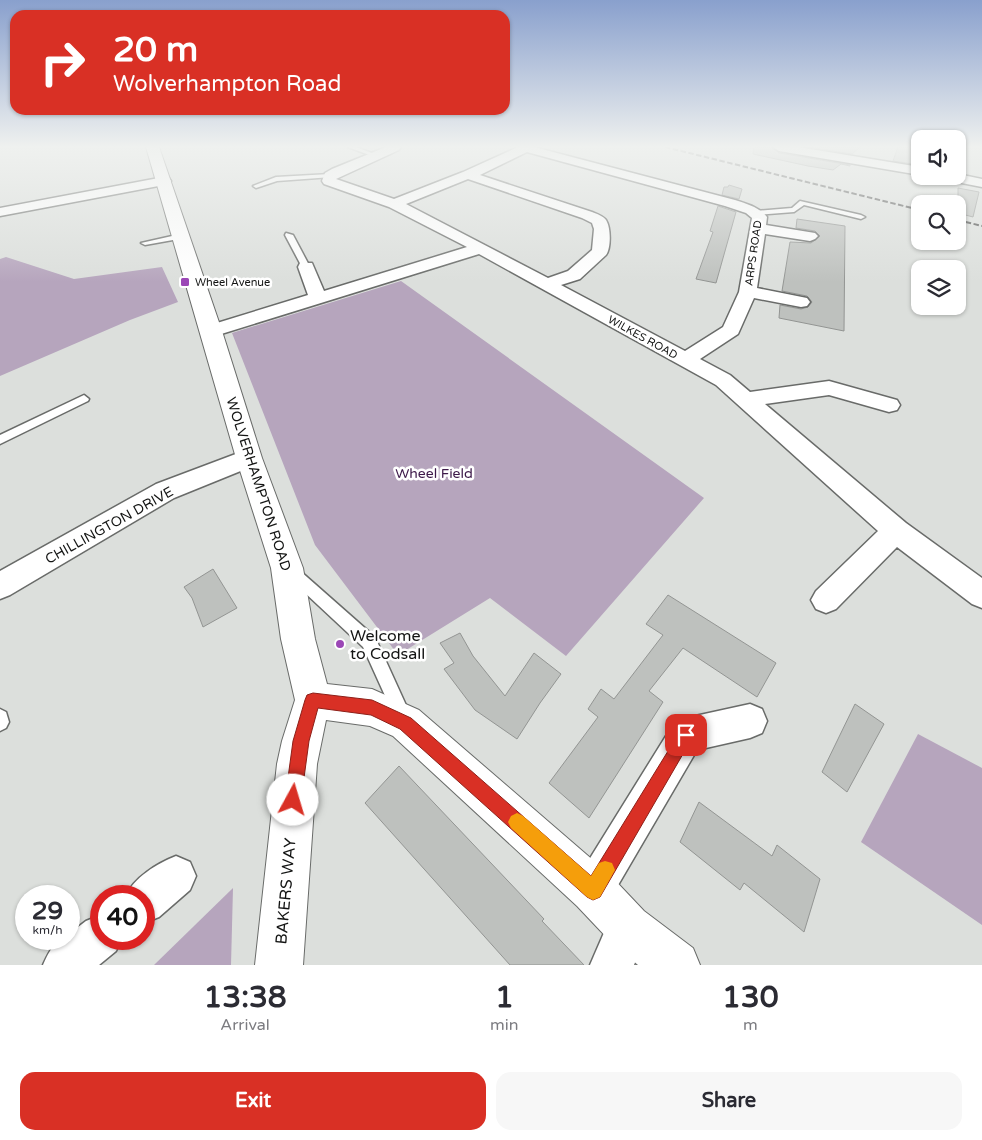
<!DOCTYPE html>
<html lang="en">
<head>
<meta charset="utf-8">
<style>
	:root { --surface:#fff; --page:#f7f7f7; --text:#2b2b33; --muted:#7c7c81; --accent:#d93025 }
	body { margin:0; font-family:"Varela Round",sans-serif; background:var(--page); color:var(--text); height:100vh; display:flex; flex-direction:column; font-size:19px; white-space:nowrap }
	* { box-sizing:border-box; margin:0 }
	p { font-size:16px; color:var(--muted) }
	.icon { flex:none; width:28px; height:28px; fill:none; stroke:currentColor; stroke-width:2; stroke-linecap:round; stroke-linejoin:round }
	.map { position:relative; height:965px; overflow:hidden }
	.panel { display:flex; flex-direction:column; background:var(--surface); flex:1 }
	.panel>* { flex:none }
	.hud { position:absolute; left:10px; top:10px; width:500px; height:105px; border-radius:15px; box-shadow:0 1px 4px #0004; background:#d93025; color:#fff; overflow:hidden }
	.tools { position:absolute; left:911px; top:130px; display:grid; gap:10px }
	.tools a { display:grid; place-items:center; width:55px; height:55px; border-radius:10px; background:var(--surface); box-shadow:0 1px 4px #0004; font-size:25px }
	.speed { position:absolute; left:15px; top:885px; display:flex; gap:10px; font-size:25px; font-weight:700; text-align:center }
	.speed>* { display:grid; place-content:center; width:65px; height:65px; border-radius:50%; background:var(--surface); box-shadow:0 1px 4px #0004; line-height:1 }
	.speed small { font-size:12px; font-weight:400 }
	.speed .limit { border:8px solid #d22; background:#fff; color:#111 }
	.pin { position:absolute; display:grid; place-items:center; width:42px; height:42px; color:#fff; margin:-21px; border-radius:10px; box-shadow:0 2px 8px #0006 }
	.me { position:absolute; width:55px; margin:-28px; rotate:6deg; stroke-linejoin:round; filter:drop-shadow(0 0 4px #0008) }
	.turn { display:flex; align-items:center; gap:18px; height:105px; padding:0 20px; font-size:22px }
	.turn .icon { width:65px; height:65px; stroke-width:2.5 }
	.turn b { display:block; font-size:35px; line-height:42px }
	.eta { display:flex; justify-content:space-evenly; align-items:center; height:85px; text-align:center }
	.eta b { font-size:30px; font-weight:700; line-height:35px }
	.cta { display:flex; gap:10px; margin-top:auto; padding:10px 20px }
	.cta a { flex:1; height:58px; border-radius:15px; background:var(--accent); color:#fff; font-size:20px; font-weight:700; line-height:58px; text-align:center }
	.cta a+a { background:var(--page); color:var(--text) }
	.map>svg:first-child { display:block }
	.green { fill:#b6a5bd }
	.building { fill:#bec1be; stroke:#939593 }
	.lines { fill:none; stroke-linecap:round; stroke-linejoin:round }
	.service-casing { stroke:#696b69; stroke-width:3 }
	.minor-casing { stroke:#696b69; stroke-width:3 }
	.tertiary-casing { stroke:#696b69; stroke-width:2 }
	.service { fill:#fff; fill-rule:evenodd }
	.minor { fill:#fff; fill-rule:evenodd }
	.tertiary { fill:#fff; fill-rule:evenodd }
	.rail { stroke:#4a4b4a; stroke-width:2; stroke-dasharray:5.5 2.5; stroke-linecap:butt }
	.route { fill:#d93025; stroke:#8d1f18 }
	.slow { fill:#f59e0b }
	.poi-dot { fill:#9b47b6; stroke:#fff; stroke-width:2 }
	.labels { text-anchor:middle; stroke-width:5; stroke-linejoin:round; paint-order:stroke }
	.far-street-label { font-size:11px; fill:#131413; stroke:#fff }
	.far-poi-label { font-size:11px; fill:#131413; stroke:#fff; text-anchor:start }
	.park-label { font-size:14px; fill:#3d1949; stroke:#fff }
	.street-label { font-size:14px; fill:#131413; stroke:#fff }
	.near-poi-label { font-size:16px; fill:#131413; stroke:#fff; text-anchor:start }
	.near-street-label { font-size:16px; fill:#131413; stroke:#fff }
</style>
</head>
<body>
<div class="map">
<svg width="982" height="965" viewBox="0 0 982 965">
	<rect width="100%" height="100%" fill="#dcdfdc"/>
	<g class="green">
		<path d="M6,257l68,22 88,-12 16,35 -48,18 -130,56v-117z"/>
		<path d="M401,281l303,217 -138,158 -76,-58 -92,57 -83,-110 -83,-212z"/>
		<path d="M918,734l64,34v157l-121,-83z"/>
		<path d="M233,888l-2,77h-77z"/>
	</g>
	<g class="building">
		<path d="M754,147h17l8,6 71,12v1l-9,-2 -8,6 -25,-4 -55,-12z"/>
		<path d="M808,147h52l-8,7z"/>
		<path d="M898,147h20l2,18 -27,-4z"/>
		<path d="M729,185l13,4 -3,10 -17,-4 2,-8h4z"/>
		<path d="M958,188l21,4 -6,25 -15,-4z"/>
		<path d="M718,206l18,6 -20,71 -20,-4 17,-47 -3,-1z"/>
		<path d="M797,219l48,7 -1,105 -65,-13 1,-13 21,4 7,-2 4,-5 -5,-6 -25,-5 8,-49 21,1 9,-7 -5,-5 -19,-3z"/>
		<path d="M213,569l24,39 -34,19 -11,-29 -8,-11z"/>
		<path d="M668,595l108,68 -19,34 -74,-49 -34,43 14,11 -74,116 -40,-35 49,-66 -10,-8 13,-20 13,10 49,-64 -17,-11z"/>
		<path d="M460,633l13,23 32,40 29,-43 27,21 -21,29 -23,36 -42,-29 -31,-41 10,-6 -14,-20z"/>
		<path d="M855,704l29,20 -37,68 -25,-20z"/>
		<path d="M399,766l145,153 -2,2 42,44h-74l-145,-162z"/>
		<path d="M699,802l73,54 5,-11 43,34 -16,53 -60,-49 -4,7 -60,-48z"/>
	</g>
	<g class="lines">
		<g class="service-casing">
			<g id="service">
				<path d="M348,147h8l21,8 -5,1z"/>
				<path d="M330,174l3,2 -1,1 -55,4 -21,7 -3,-2 23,-9z"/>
				<path d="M800,201l61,14 4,2 -4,2 -57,-14 -10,7 -39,3 -4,-2 4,-2 37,-3z"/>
				<path d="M286,233l7,2 17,32 -1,2 -7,-2 -17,-32z"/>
				<path d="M181,234h3v4l-39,7 -4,-2z"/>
				<path d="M84,395l5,4 -1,2 -88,43v-9z"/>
				<path d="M294,568l5,2 76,67 35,77 -2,6 -6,2 -6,-2 -33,-73 -74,-69 -2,-4 2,-4z"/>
				<path d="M0,709l6,3 3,10 -3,6 -6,3z"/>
			</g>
		</g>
		<g class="minor-casing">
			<g id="minor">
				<path d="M386,147h15l-2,3 -63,29 58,20 69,-27 53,-24 -1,-1h19l201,53c12,4 24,7 32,17l-1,8 49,8 3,3 -3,3 -5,2 -45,-7 -8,54 50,10 3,4 -3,4 -6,1 -47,-9 -16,36 -38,25 30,16 20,17 79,-11 68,19 3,5 -3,5 -8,2 -60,-17 -64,9 141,119 76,55v30l-10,-4 -75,-57 -61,62 -10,4 -10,-4 -5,-9 5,-9 62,-60 -162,-146 -237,-131 -261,81 -7,2 -7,-2 -3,-4 3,-4 104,-32 -10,-28 2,-4h12l12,28 143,-44 -78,-40 -65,-23 -2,-3 3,-8 7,-4zM527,152l198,54 21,7 6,5 -13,74 -16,35 -38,24 -124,-66 19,-6 26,-24c5,-7 5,-27 0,-35 -3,-4 -9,-6 -14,-8l-112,-37zM468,179l114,39 10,5 2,6 -2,21 -24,21 -20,7 -142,-74z"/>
				<path d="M773,147h25l122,20v8l-141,-24z"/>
				<path d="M958,174l24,5v8l-41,-8 -1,-3h18z"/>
				<path d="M164,177l5,1 2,3 -2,3 -169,32v-8z"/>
				<path d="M249,449l9,3 3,6 -3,6 -84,34 -164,97 -10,4v-28l156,-87z"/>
				<path d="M750,704l12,5 5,12 -5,12 -12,5 -53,12 -90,154 -14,6 -14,-6 -6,-14 6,-14 95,-153 12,-5z"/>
				<path d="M176,856l14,6 6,14 -6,14 -31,27 -15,6v-27h-18c7,-18 32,-33 50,-40z"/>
				<path d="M628,906l15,6 6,15 -15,38h-44l23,-53z"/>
				<path d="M101,915v24h20l-5,12 -17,14h-56c5,-11 11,-26 26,-26v-5l17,-13z"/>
			</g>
		</g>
		<g class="tertiary-casing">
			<path id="tertiary" d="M146,147h13l63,184 40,127 41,110 12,71 12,45 45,5 47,21 190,164 35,37 49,37 7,17h-62l-26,-22 -35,-37 -184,-170 -23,-10 -44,-6 -9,44 -14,201h-48l22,-201 5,-23 13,-41 -14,-61 -10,-71 -35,-110z"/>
		</g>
		<use href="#service" class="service"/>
		<use href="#minor" class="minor"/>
		<use href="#tertiary" class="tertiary"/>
		<g class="rail">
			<path d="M665,147l255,63"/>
			<path d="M958,220l24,6"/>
		</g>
	</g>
	<linearGradient id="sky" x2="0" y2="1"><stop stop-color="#89a0cd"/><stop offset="0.52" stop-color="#eff1ef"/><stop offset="1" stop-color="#eff1ef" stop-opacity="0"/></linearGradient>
	<rect width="982" height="282" fill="url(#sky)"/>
	<path class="route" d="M313,693l59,7 39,18 180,158 90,-146 5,-3 6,3 2,5 -94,162 -7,3 -6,-3 -187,-168 -29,-14 -53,-7 -9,33 -8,59 -2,6 -6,3 -6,-3 -2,-6 8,-59 12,-41 2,-5z"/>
	<path class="slow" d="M517,813l6,3 68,60 8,-13 6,-2 7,2 3,7 -15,27 -7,3 -6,-3 -76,-69 -3,-6 3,-6z"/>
	<g class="poi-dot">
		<rect x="180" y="277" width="10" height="10" rx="2.5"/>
		<circle cx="340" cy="644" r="5"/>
	</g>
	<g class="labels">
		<g class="far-street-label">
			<text transform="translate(753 253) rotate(-82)" y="4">ARPS ROAD</text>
			<text transform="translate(643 337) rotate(29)" y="4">WILKES ROAD</text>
		</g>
		<g class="far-poi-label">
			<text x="195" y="286">Wheel Avenue</text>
		</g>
		<g class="park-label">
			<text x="434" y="478">Wheel Field</text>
		</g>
		<g class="street-label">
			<text transform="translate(259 484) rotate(72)" y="5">WOLVERHAMPTON ROAD</text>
			<text transform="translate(109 525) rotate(-29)" y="5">CHILLINGTON DRIVE</text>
		</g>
		<g class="near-poi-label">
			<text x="350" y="641">Welcome<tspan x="350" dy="18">to Codsall</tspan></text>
		</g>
		<g class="near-street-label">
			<text transform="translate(285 891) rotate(-85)" y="6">BAKERS WAY</text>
		</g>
	</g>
</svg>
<div class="tools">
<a><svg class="icon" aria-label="sound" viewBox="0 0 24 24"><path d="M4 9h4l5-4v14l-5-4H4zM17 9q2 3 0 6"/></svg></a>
<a><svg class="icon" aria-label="search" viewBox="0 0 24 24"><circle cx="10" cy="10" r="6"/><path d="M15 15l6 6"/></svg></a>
<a><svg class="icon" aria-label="layers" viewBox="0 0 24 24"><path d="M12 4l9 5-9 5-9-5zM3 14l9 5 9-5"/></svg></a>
</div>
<div class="speed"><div>29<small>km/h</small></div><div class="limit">40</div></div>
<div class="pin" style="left:686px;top:735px;background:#d93025"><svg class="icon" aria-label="arrive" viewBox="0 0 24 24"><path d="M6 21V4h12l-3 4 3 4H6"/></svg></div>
<svg class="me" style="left:293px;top:800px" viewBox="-20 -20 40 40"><circle r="19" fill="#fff"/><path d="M0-13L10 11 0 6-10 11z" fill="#d93025"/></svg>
<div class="hud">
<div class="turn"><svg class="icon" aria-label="right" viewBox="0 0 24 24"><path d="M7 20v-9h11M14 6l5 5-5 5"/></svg><div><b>20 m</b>Wolverhampton Road</div></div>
</div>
</div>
<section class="panel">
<div class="eta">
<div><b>13:38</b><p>Arrival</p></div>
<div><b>1</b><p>min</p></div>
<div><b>130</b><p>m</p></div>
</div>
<div class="cta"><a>Exit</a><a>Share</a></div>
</section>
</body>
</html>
